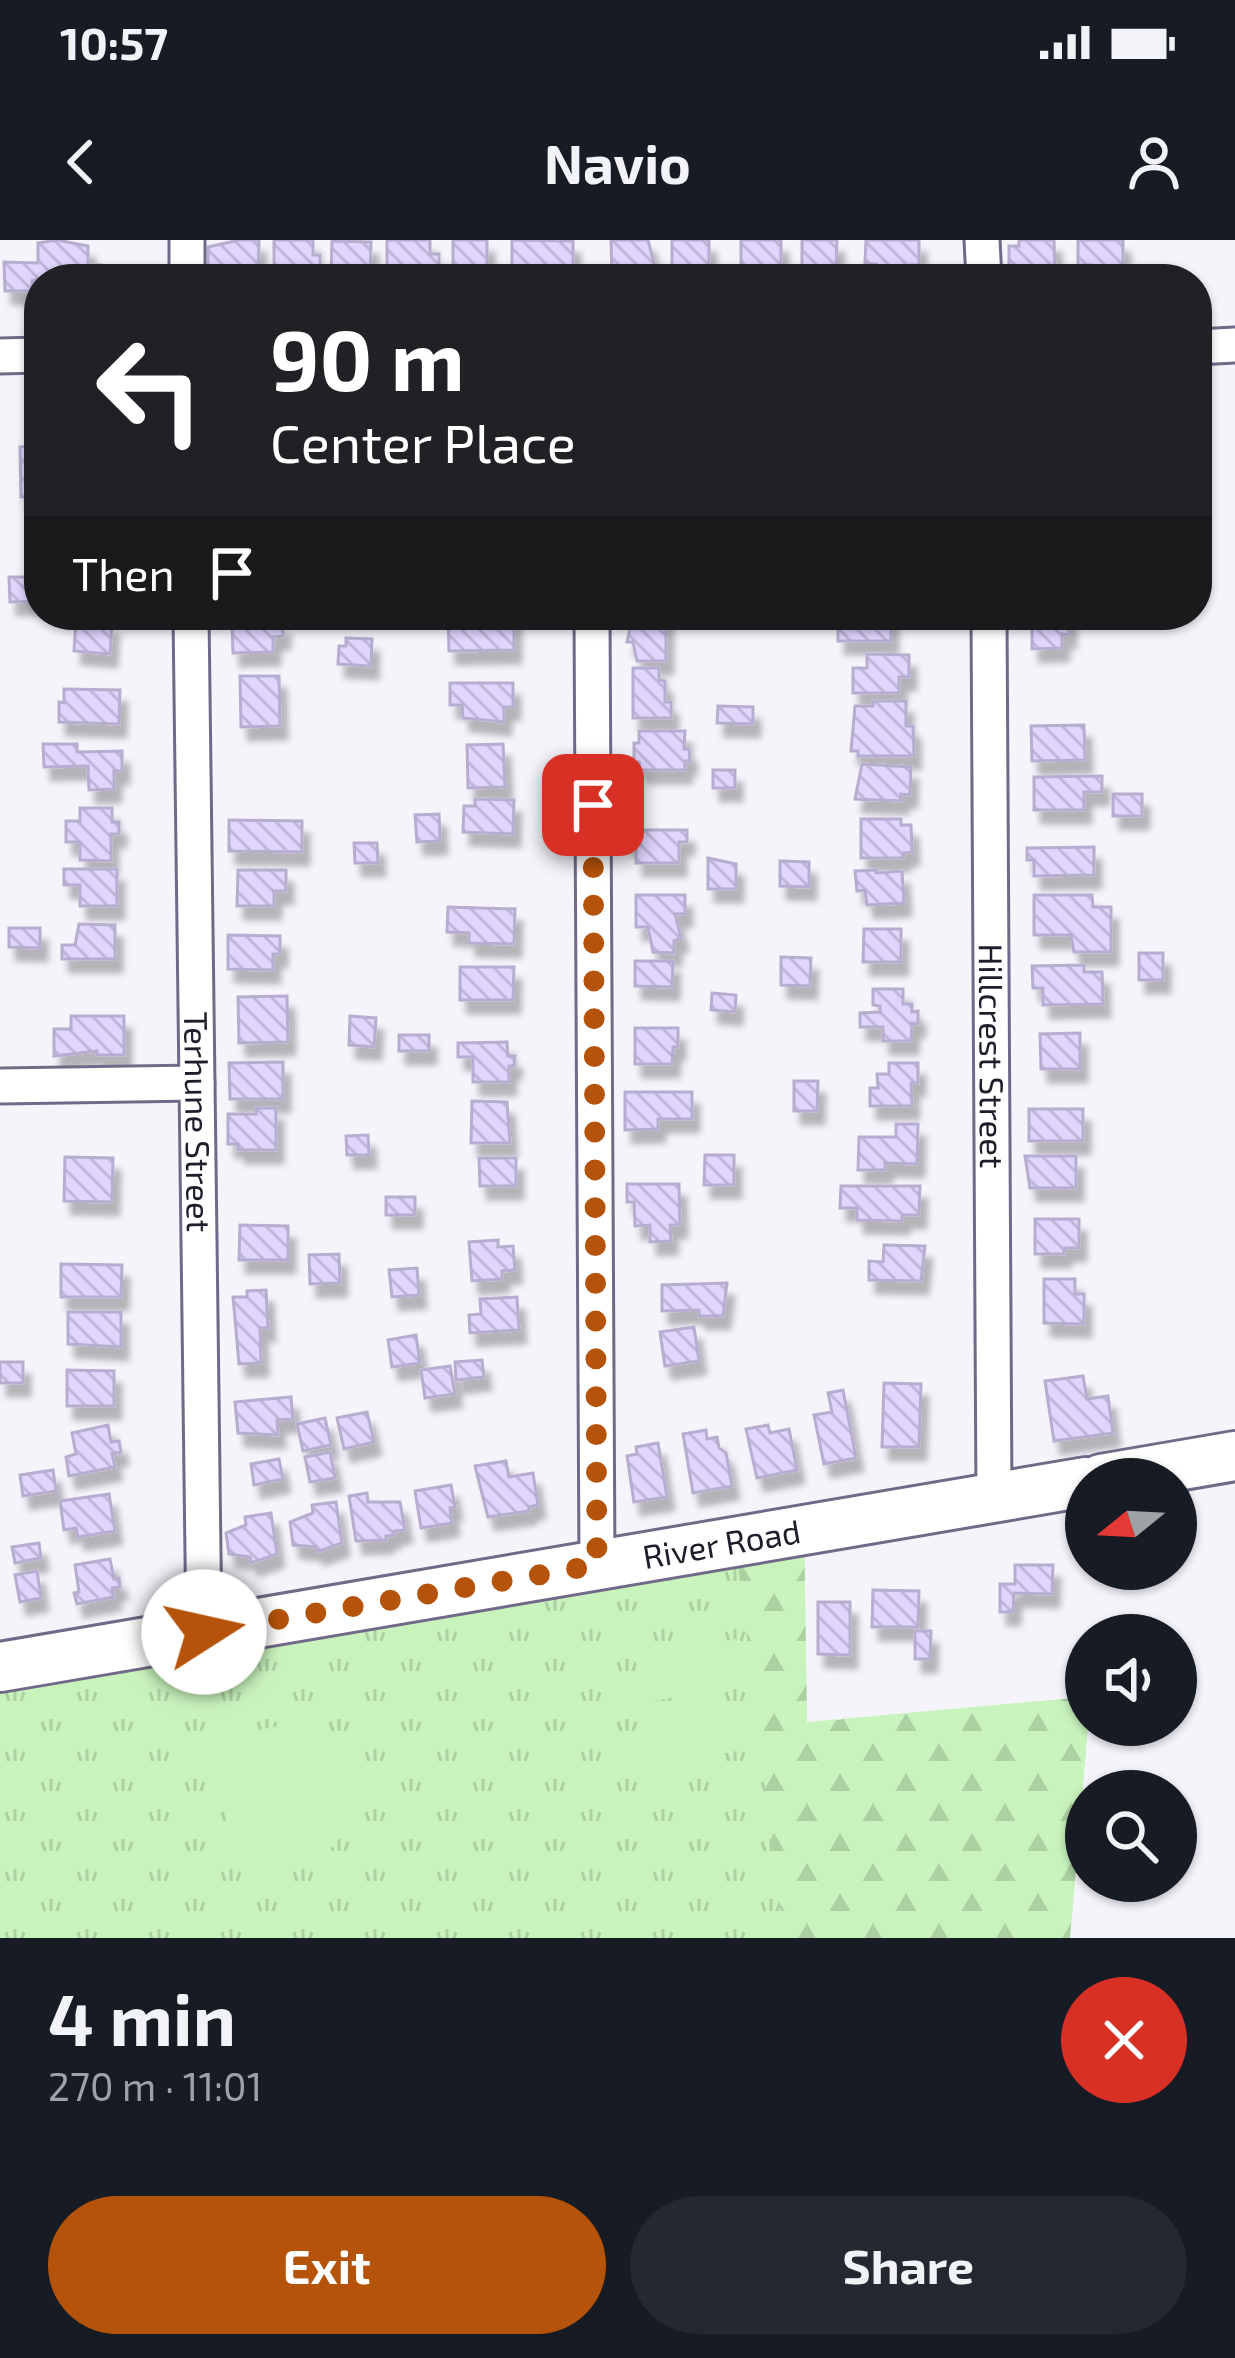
<!DOCTYPE html>
<html lang="en">
<head>
<meta charset="utf-8">
<style>
	:root { --surface:#171b24; --page:#242831; --text:#f1f3f6; --muted:#9ea1a6; --accent:#b45309 }
	body { margin:0; font-family:"Exo 2",sans-serif; background:var(--page); color:var(--text); height:100vh; display:flex; flex-direction:column; font-size:45px; white-space:nowrap }
	* { box-sizing:border-box; margin:0 }
	p { font-size:39px; color:var(--muted) }
	.icon { flex:none; width:66px; height:66px; fill:none; stroke:currentColor; stroke-width:2; stroke-linecap:round; stroke-linejoin:round }
	.map { position:relative; height:1698px; overflow:hidden }
	.panel { display:flex; flex-direction:column; background:var(--surface); flex:1 }
	.panel>* { flex:none }
	.guide { position:absolute; left:24px; top:24px; width:1188px; height:366px; border-radius:48px; box-shadow:0 3px 9px #0004; background:#202124; color:#fff; overflow:hidden }
	.needle { width:78px; rotate:252deg }
	.controls { position:absolute; left:1065px; top:1218px; display:grid; gap:24px }
	.controls a { display:grid; place-items:center; width:132px; height:132px; border-radius:50%; background:var(--surface); box-shadow:0 3px 9px #0004; font-size:60px }
	.pin { position:absolute; display:grid; place-items:center; width:102px; height:102px; color:#fff; margin:-51px; border-radius:24px; box-shadow:0 6px 18px #0006 }
	.me { position:absolute; width:132px; margin:-66px; rotate:80deg; stroke-linejoin:round; filter:drop-shadow(0 0 9px #0008) }
	.turn { display:flex; align-items:center; gap:42px; height:252px; padding:0 48px; font-size:54px }
	.turn .icon { width:156px; height:156px; stroke-width:2.5 }
	.turn b { display:block; font-size:84px; line-height:102px }
	.then { display:flex; align-items:center; height:114px; padding:0 48px; background:#0003; gap:24px; font-size:45px }
	.round { display:grid; place-items:center; flex:none; width:126px; height:126px; border-radius:63px; background:var(--page) }
	.headline { display:flex; align-items:center; justify-content:space-between; height:204px; padding:0 48px }
	h1 { font-size:72px; font-weight:700; line-height:90px }
	.cta { display:flex; gap:24px; margin-top:auto; padding:24px 48px }
	.cta a { flex:1; height:138px; border-radius:72px; background:var(--accent); color:#fff; font-size:48px; font-weight:700; line-height:138px; text-align:center }
	.cta a+a { background:var(--page); color:var(--text) }
	.status { display:flex; justify-content:space-between; align-items:center; height:84px; padding:0 60px; background:var(--surface); direction:ltr }
	.status svg { height:33px; fill:currentColor }
	header { display:flex; justify-content:space-between; align-items:center; height:156px; padding:0 48px; background:var(--surface); font-size:54px; font-weight:700 }
	.map>svg:first-child { display:block }
	.grass { fill:url(#grass-tufts) }
	.forest { fill:url(#forest-firs) }
	.pitch { fill:#c9f3bd }
	.building { fill:url(#building-back-hatch); stroke:#b6adcf; stroke-width:3; filter:url(#shadow) }
	.lines { fill:none; stroke-linecap:round; stroke-linejoin:round }
	.minor-casing { stroke:#726988; stroke-width:39 }
	.secondary-casing { stroke:#726988; stroke-width:54 }
	.minor { stroke:#fff; stroke-width:33 }
	.secondary { stroke:#fff; stroke-width:48 }
	.route { stroke:#b45309; stroke-width:21; stroke-dasharray:0 37.8 }
	.labels { text-anchor:middle; stroke-width:9; stroke-linejoin:round; paint-order:stroke }
	.street-label { font-size:33px; fill:#201c29; stroke:#fff }
</style>
</head>
<body>
<div class="status"><b>10:57</b><svg viewBox="0 0 49 12"><path d="M0 12V9h3v3zM5 12V6h3v6zM10 12V3h3v9zM15 12V0h3v12zM26 1h20v11H26zM47 4h2v5h-2z"/></svg></div>
<header><svg class="icon" aria-label="back" viewBox="0 0 24 24"><path d="M15 5l-7 7 7 7"/></svg>Navio<svg class="icon" aria-label="person" viewBox="0 0 24 24"><circle cx="12" cy="8" r="4"/><path d="M4 21q1-7 8-7t8 7"/></svg></header>
<div class="map">
<svg width="1235" height="1698" viewBox="0 0 1235 1698">
	<defs>
		<pattern id="grass-tufts" width="24" height="20" patternUnits="userSpaceOnUse" patternTransform="scale(3)"><rect width="24" height="20" fill="#c9f3bd"/><path d="M3 7l-1-3M5 7V3M7 7l1-3M15 17l-1-3M17 17v-4M19 17l1-3" fill="none" stroke="#acd0a2"/></pattern>
		<pattern id="forest-firs" width="22" height="20" patternUnits="userSpaceOnUse" patternTransform="scale(3)"><rect width="22" height="20" fill="#c9f3bd"/><path d="M5 1l3.5 6h-7zM16 11l3.5 6h-7z" fill="#acd0a2"/></pattern>
		<pattern id="building-back-hatch" width="6" height="6" patternUnits="userSpaceOnUse" patternTransform="scale(3)"><rect width="6" height="6" fill="#dfd5fd"/><path d="M-1 5l2 2M0 0l6 6M5-1l2 2" fill="none" stroke="#bfb6d9"/></pattern>
		<filter id="shadow"><feDropShadow dx="7" dy="13" stdDeviation="3" flood-color="#0004"/></filter>
	</defs>
	<rect width="100%" height="100%" fill="#f5f4fb"/>
	<path class="grass" d="M804,1290l3,192 279,-25 2,28 -18,213h-1070v-271z"/>
	<path class="forest" d="M804,1290l3,193 279,-26 2,28 -18,213h-286l-49,-397z"/>
	<g class="pitch">
		<path d="M736,1399l8,46 -101,18 -8,-46z"/>
		<path d="M746,1463l8,45 -101,18 -8,-46z"/>
		<path d="M297,1482c90,3 73,163 -32,143 -14,-3 -23,-3 -33,-14l-20,-112 23,-13 25,4z"/>
	</g>
	<g class="building">
		<path d="M57,0l31,6v19h13l-1,14h-61l-7,2v10h-27l-1,-29 34,1v-20z"/>
		<path d="M239,0h20l-1,38 -39,1v-5l-11,-1v-26z"/>
		<path d="M274,0h39v15h7v22l-46,2z"/>
		<path d="M387,0h43v14h9v24l-52,-1z"/>
		<path d="M453,0h34v35l-34,-1z"/>
		<path d="M512,0l61,1v31l-10,-1v8h-51z"/>
		<path d="M611,0h37l7,27 -8,8h-8v4l-27,-3z"/>
		<path d="M672,0h37v39l-37,-1z"/>
		<rect x="741" y="0" width="40" height="26"/>
		<path d="M802,0h35l-1,34 -34,-1z"/>
		<path d="M866,0h53v25h-8v9h-35v-10l-11,-1z"/>
		<path d="M1019,0h35l1,36 -46,1v-31h10z"/>
		<path d="M1078,0h45v26h-15v7h-17v-8h-13z"/>
		<path d="M332,1l39,1 -1,35 -39,2z"/>
		<path d="M39,206v50l-18,1 -1,-50z"/>
		<path d="M9,337h29l1,24 -29,1z"/>
		<path d="M514,375v35l-65,1 -1,-35z"/>
		<path d="M633,375h33v46h-29l-4,-19h-6z"/>
		<rect x="838" y="375" width="53" height="26"/>
		<path d="M1037,375h32v20l-7,-1v14l-30,1v-25h5z"/>
		<path d="M76,379l36,3 -2,32 -36,-3z"/>
		<path d="M283,382v14l-10,1v15l-40,1 -1,-29z"/>
		<path d="M346,398l26,1 -1,27 -33,-2 1,-18h7z"/>
		<path d="M867,414l42,1v22h-10v16h-46v-25h14z"/>
		<path d="M633,428h26v12l6,1v21h6v16h-38z"/>
		<path d="M240,436h39l1,50 -39,1z"/>
		<path d="M450,443h63v24h-9v15l-41,-4 -1,-13h-12z"/>
		<path d="M64,449l56,1 -1,34 -60,-2v-20l5,1z"/>
		<path d="M873,461h33v25h7l1,30h-56v-5h-7l4,-45h18z"/>
		<path d="M718,466l35,1v17l-36,-1z"/>
		<path d="M1084,485l1,35 -53,1 -1,-35z"/>
		<path d="M639,491h46l-1,18h5l1,12h-5v9h-45l-1,-8h-5v-19h5z"/>
		<path d="M43,504h34v8l45,-1v20h-8v18l-25,1 -1,-24 -44,1z"/>
		<path d="M503,504l2,43 -37,1 -1,-43z"/>
		<path d="M862,524l49,3 -1,28 -9,-1v7l-46,-2z"/>
		<rect x="713" y="530" width="22" height="18"/>
		<path d="M1102,536v16h-18v18h-50v-33z"/>
		<rect x="1113" y="554" width="29" height="22"/>
		<path d="M475,559l39,1 -1,34 -50,-2 1,-26h11z"/>
		<path d="M80,568h32v14h7v12h-8v27l-31,-1v-18h-14v-21h14z"/>
		<path d="M439,574l1,27 -23,1 -2,-27z"/>
		<path d="M861,579h40v6h10l1,27 -8,1 -1,5h-42z"/>
		<path d="M229,580l73,1v31l-73,-1z"/>
		<path d="M627,590h60v12h-8v21h-43v-19h-9z"/>
		<path d="M354,603h23l1,20h-23z"/>
		<path d="M1094,607v28l-60,1v-16h-7v-12z"/>
		<path d="M708,618l28,6v25h-28z"/>
		<path d="M780,621l29,1v25l-29,-1z"/>
		<path d="M64,629h53v37h-37v-21h-16z"/>
		<path d="M238,630h48v21h-12v15h-37z"/>
		<path d="M876,630v3l26,-2 2,32 -37,2 -2,-15 -8,1 -2,-20z"/>
		<path d="M636,655h49v19h-10l6,24 -7,3v12l-21,-1 -5,-25h-12z"/>
		<path d="M1034,655h58l1,12h18v45h-37l-3,-17h-37z"/>
		<path d="M448,667l67,2 -1,35 -45,-1v-10l-22,-1z"/>
		<path d="M79,684l36,1v34h-53v-14h13z"/>
		<path d="M9,688h31v20l-31,-1z"/>
		<path d="M864,689h37v33h-38z"/>
		<path d="M228,695l52,1v18h-7v16l-45,-1z"/>
		<rect x="1139" y="713" width="24" height="27"/>
		<path d="M781,717l30,1 -1,28 -29,-1z"/>
		<path d="M635,721h38l-1,26 -37,-1z"/>
		<path d="M1084,725v7h18l1,32 -60,1v-17h-10l-1,-22z"/>
		<path d="M460,727h54l-1,33h-53z"/>
		<path d="M873,749h30v15h9v8l6,-1v13l-6,-1 -1,18h-28v-14h-23v-14l20,-1v-6l-7,-1z"/>
		<path d="M712,753l24,2 -1,17 -24,-2z"/>
		<path d="M287,756l1,46 -49,1 -1,-46z"/>
		<path d="M71,776h53v39h-27v-4l-43,5v-27h17z"/>
		<path d="M350,776l26,2 -2,29 -25,-2z"/>
		<path d="M635,788h43v19h-5l-1,17h-37z"/>
		<path d="M1080,793v36h-39l-1,-35z"/>
		<rect x="399" y="795" width="30" height="16"/>
		<path d="M507,802l1,14h7l-1,10h-5v16h-36v-25h-15v-14z"/>
		<path d="M283,822v37h-53l-1,-36z"/>
		<path d="M889,823h29v20h-7l1,23h-42v-18h8l-1,-14h12z"/>
		<path d="M794,841h24l-1,30h-23z"/>
		<path d="M625,852h67v27h-34v10l-33,1z"/>
		<path d="M472,861l35,1 3,41h-39z"/>
		<path d="M256,868h20v42h-38v-6h-10v-30h28z"/>
		<rect x="1029" y="869" width="54" height="32"/>
		<path d="M896,884h22l-1,40 -32,-1v7h-27l1,-33h37z"/>
		<path d="M368,895l1,20h-22l-1,-19z"/>
		<path d="M705,915h29v30h-30z"/>
		<path d="M1025,916h51v32h-46z"/>
		<path d="M65,917l48,1 -1,44 -48,-1z"/>
		<path d="M479,918h37v28h-36z"/>
		<path d="M627,944h52l1,41h-10l1,16 -21,1v-17l-15,1 -1,-24h-7z"/>
		<path d="M841,946h79l-1,29h-17v6l-45,-1v-12h-17z"/>
		<rect x="386" y="957" width="29" height="18"/>
		<path d="M1035,979h44v29h-15v6h-29z"/>
		<path d="M240,985l48,1v34h-49z"/>
		<path d="M498,1000v7l15,-1 2,24 -13,1v8l-30,2 -3,-39z"/>
		<path d="M884,1005l41,1 -4,35 -52,-1v-19l14,1z"/>
		<path d="M339,1014l1,29 -30,1 -1,-29z"/>
		<path d="M61,1024l61,1 -1,32h-60z"/>
		<path d="M417,1028l2,27 -27,2 -3,-27z"/>
		<path d="M1044,1039h31v15h9v30l-40,-1z"/>
		<path d="M727,1043l-4,33h-24v-6l-37,1v-26z"/>
		<path d="M266,1050l2,38h-8l1,35 -22,1 -6,-67h14v-6z"/>
		<path d="M517,1057l2,33 -49,3 -1,-18 12,-1 -1,-15z"/>
		<path d="M68,1072h53v35l-53,-3z"/>
		<path d="M694,1087l5,34 -34,5 -5,-34z"/>
		<path d="M416,1095l4,28 -28,4 -4,-27z"/>
		<path d="M482,1120l2,17 -28,3 -1,-18z"/>
		<rect x="0" y="1122" width="23" height="21"/>
		<path d="M450,1126l5,28 -30,4 -4,-28z"/>
		<path d="M67,1130l47,1v35h-47z"/>
		<path d="M1083,1136l4,23 21,-3 5,37 -59,8 -9,-60z"/>
		<path d="M884,1143l37,1 -2,63h-37z"/>
		<path d="M843,1150l13,68 -32,6 -10,-49 18,-3 -4,-19z"/>
		<path d="M291,1157l2,22 -16,1 1,15 -40,-2 -3,-31z"/>
		<path d="M367,1172l7,30 -30,7 -7,-31z"/>
		<path d="M325,1178l6,27 -28,6 -6,-27z"/>
		<path d="M108,1185l3,17 8,-1 2,11 -9,2 3,13 -46,9 -3,-19 10,-3 -4,-21z"/>
		<path d="M768,1185l2,8 19,-4 8,41 -40,8 -11,-49z"/>
		<path d="M706,1190l1,9 10,-2 2,11 7,5 6,33 -39,7 -10,-59z"/>
		<path d="M658,1203l9,54 -33,5 -7,-46 10,-2 -1,-7z"/>
		<path d="M330,1212l5,26 -25,4 -5,-25z"/>
		<path d="M279,1219l4,20 -29,6 -3,-21z"/>
		<path d="M506,1221l3,16 24,-4 5,32 -9,2v4l-41,6 -13,-51z"/>
		<path d="M53,1230l3,21 -33,5 -3,-21z"/>
		<path d="M451,1245l4,22 -5,1 2,15 -31,5 -6,-37z"/>
		<path d="M367,1253l1,9h32l5,28 -11,1v4l-8,1v4l-30,1 -7,-45z"/>
		<path d="M109,1254l6,37 -37,6 -2,-9 -12,2 -4,-29z"/>
		<path d="M336,1262l6,41 -25,9 -1,-5 -23,-2 -3,-23 23,-9 -1,-8z"/>
		<path d="M271,1273l6,41 -26,9 -1,-6 -21,-3 -3,-21 20,-8 -1,-8z"/>
		<path d="M39,1303l2,15 -26,5 -3,-16z"/>
		<path d="M110,1319l4,20 5,-1 1,9 -8,1 2,9 -37,7 -3,-11 5,-1 -4,-27z"/>
		<path d="M1015,1325h38l-1,29 -38,-1 -1,19h-13v-28h15z"/>
		<path d="M37,1331l4,27 -21,4 -5,-27z"/>
		<path d="M873,1350l46,1 -1,36h-46z"/>
		<path d="M818,1362h32v53l-32,-1z"/>
		<path d="M915,1391h16l-1,28h-15z"/>
	</g>
	<g class="lines">
		<g class="minor-casing">
			<g id="minor">
				<path d="M187,0v39"/>
				<path d="M982,0l2,39"/>
				<path d="M1197,107l38,-2"/>
				<path d="M0,116l39,-1"/>
				<path id="s1" d="M191,375l13,1017"/>
				<path d="M592,375l5,950"/>
				<path id="s2" d="M989,375l5,882"/>
				<path d="M0,846l197,-3"/>
			</g>
		</g>
		<g class="secondary-casing">
			<g id="secondary">
				<path d="M1101,1239l134,-23"/>
				<path id="s3" d="M0,1427l1086,-185"/>
			</g>
		</g>
		<use href="#minor" class="minor"/>
		<use href="#secondary" class="secondary"/>
	</g>
	<g class="lines">
		<path class="route" d="M204,1392l393,-67 -4,-760"/>
	</g>
	<g class="labels">
		<g class="street-label">
			<text dy="12" stroke="none"><textPath href="#s2" startOffset="441">Hillcrest Street</textPath></text>
			<text dy="12" stroke="none"><textPath href="#s1" startOffset="507">Terhune Street</textPath></text>
			<text dy="12" stroke="none"><textPath href="#s3" startOffset="732">River Road</textPath></text>
		</g>
	</g>
</svg>
<div class="controls">
<a><svg class="needle" viewBox="-14 -14 28 28"><path d="M0-13l5 13h-10z" fill="#e53935"/><path d="M0 13l5-13h-10z" fill="#9ea1a6"/></svg></a>
<a><svg class="icon" aria-label="sound" viewBox="0 0 24 24"><path d="M4 9h4l5-4v14l-5-4H4zM17 9q2 3 0 6"/></svg></a>
<a><svg class="icon" aria-label="search" viewBox="0 0 24 24"><circle cx="10" cy="10" r="6"/><path d="M15 15l6 6"/></svg></a>
</div>
<div class="pin" style="left:593px;top:565px;background:#d93025"><svg class="icon" aria-label="arrive" viewBox="0 0 24 24"><path d="M6 21V4h12l-3 4 3 4H6"/></svg></div>
<svg class="me" style="left:204px;top:1392px" viewBox="-20 -20 40 40"><circle r="19" fill="#fff"/><path d="M0-13L10 11 0 6-10 11z" fill="#b45309"/></svg>
<div class="guide">
<div class="turn"><svg class="icon" aria-label="left" viewBox="0 0 24 24"><path d="M17 20v-9H6M10 6l-5 5 5 5"/></svg><div><b>90 m</b>Center Place</div></div>
<div class="then">Then<svg class="icon" aria-label="arrive" viewBox="0 0 24 24"><path d="M6 21V4h12l-3 4 3 4H6"/></svg></div>
</div>
</div>
<section class="panel">
<div class="headline"><div><h1>4 min</h1><p>270 m · 11:01</p></div><a class="round" style="background:#d93025;color:#fff"><svg class="icon" aria-label="close" viewBox="0 0 24 24"><path d="M6 6l12 12M18 6L6 18"/></svg></a></div>
<div class="cta"><a>Exit</a><a>Share</a></div>
</section>
</body>
</html>
